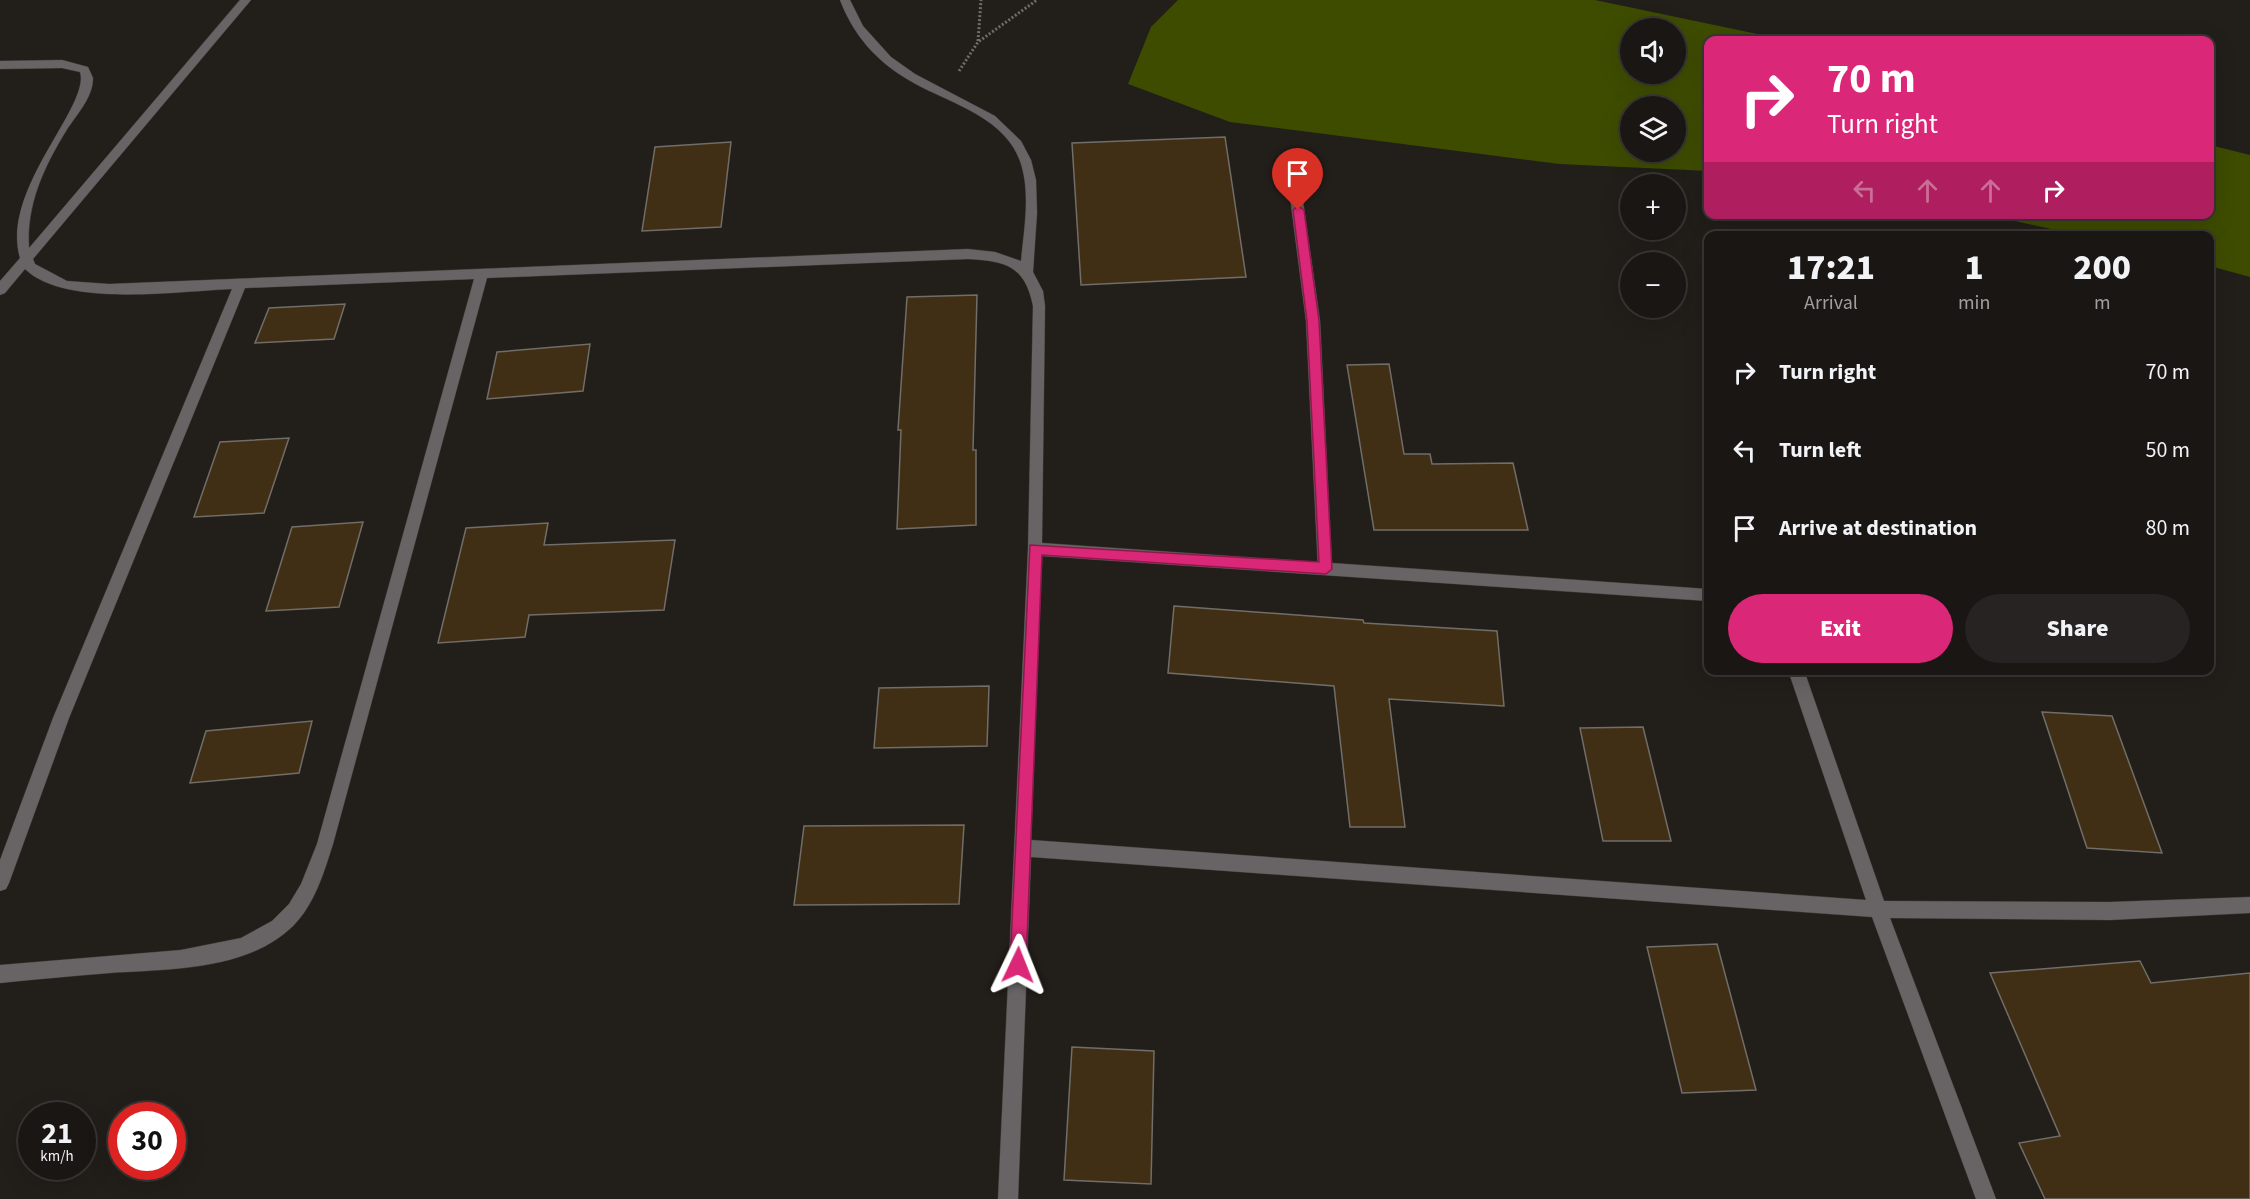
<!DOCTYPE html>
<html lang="en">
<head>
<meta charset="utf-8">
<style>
	:root { --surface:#1a1614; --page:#272322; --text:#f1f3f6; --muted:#9f9fa0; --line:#383534; --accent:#db2777 }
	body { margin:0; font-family:"Source Sans 3",sans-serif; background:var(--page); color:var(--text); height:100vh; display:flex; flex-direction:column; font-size:22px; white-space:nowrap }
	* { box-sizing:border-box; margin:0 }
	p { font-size:20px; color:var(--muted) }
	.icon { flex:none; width:33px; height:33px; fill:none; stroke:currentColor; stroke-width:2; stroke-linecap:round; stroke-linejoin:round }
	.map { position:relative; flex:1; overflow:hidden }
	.side { position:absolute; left:1704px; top:231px; width:510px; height:444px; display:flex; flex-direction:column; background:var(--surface); border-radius:12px; box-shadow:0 6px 24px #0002,0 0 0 2px var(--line) }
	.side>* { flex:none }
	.top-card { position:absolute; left:1704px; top:36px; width:510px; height:183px; border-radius:12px; box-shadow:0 6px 24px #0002,0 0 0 2px var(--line); background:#db2777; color:#fff; overflow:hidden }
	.fabs { position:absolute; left:1620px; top:18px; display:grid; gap:12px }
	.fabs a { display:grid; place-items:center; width:66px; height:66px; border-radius:50%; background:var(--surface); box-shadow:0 6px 24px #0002,0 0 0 2px var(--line); font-size:30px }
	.speed { position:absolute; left:18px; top:1102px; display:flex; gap:12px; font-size:30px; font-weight:700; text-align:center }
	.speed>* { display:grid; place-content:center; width:78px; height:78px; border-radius:50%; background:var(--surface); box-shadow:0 6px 24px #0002,0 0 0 2px var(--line); line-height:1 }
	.speed small { font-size:15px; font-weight:400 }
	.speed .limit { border:9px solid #d22; background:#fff; color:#111 }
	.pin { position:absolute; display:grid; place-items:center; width:51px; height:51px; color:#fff; margin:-62px -26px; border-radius:50% 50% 50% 0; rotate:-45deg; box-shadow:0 0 6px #0007 }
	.pin .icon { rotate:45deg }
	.me { position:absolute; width:66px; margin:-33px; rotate:2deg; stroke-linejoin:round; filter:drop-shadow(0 0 4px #0008) }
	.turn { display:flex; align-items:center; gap:21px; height:126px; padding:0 24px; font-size:27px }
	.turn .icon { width:78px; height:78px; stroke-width:2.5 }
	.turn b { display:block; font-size:42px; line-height:51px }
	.lanes { display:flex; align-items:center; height:57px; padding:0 24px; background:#0003; justify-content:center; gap:30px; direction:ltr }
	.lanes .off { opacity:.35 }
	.eta { display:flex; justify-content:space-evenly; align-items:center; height:102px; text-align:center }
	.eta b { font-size:36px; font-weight:800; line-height:42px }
	.action { display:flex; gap:12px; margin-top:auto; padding:12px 24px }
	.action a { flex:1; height:69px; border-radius:36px; background:var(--accent); color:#fff; font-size:24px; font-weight:800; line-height:69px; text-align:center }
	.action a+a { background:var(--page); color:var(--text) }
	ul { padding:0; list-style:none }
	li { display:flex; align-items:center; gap:18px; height:78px; padding:0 24px }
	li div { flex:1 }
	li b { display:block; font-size:22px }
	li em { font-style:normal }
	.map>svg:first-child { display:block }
	.green { fill:#3e4c00; fill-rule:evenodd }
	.building { fill:#402f15; stroke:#716d68; stroke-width:1.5 }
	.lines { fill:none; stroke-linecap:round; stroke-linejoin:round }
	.service-casing { stroke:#3e3a37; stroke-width:1 }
	.minor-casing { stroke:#3e3a37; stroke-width:1 }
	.path { stroke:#706c69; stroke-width:3; stroke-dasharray:2 2; stroke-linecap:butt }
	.service { fill:#686465; fill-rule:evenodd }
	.minor { fill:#686465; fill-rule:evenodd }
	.route { fill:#db2777; stroke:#8e194d; stroke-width:1.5 }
</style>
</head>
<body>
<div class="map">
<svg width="2250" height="1199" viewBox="0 0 2250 1199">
	<rect width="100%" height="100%" fill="#221e1a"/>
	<g class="green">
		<path d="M1178,0h417l191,40h-78v131l-148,-7 -330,-42 -102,-38 23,-57zM1630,28h46v46h-46zM1630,106h46v46h-46z"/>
		<path d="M2210,145l40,10v122l-40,-11v-30l-132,-1 -90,-20 222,-1z"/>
	</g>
	<g class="building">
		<path d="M1225,137l21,140 -165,8 -9,-142z"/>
		<path d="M731,142l-10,85 -79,4 13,-84z"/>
		<path d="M977,295l-4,155h3v75l-79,4 4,-99h-3l9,-133z"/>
		<path d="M345,304l-11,35 -79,4 14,-35z"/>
		<path d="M590,344l-7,47 -96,8 10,-47z"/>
		<path d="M1389,364l15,90h26l2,10 81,-1 15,67h-154l-27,-165z"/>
		<path d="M289,438l-25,75 -70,4 26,-75z"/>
		<path d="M363,522l-24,85 -73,4 26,-84z"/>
		<path d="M548,523l-4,22 131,-5 -11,70 -135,5 -4,22 -87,6 28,-115z"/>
		<path d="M1174,606l189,14 1,3 133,8 7,75 -115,-7 16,128h-55l-16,-141 -166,-13z"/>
		<path d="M989,686l-2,60 -113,2 5,-60z"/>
		<path d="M2042,712l70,4 50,137 -75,-5z"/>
		<path d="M312,721l-13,52 -109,10 16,-52z"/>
		<path d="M1643,727l28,114h-68l-23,-113z"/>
		<path d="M964,825l-5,79 -165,1 10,-79z"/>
		<path d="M1717,944l39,146 -74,3 -35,-146z"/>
		<path d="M2140,961l11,22 99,-10v226h-205l-26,-56 41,-7 -70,-163z"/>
		<path d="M1072,1047l82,4 -3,133 -87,-4z"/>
	</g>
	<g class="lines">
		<g class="service-casing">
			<path id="service" d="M1292,162l6,4 22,155 12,248 -2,4h-10l-2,-4 -12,-248 -20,-155z"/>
		</g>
		<g class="minor-casing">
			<path id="minor" d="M240,0h11l-218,259 2,5 32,17 42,3 859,-35 27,3 26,9c3,-32 10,-69 -1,-100 -17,-47 -76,-59 -113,-82 -32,-19 -54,-45 -67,-79h10l13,26 28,31 24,17 80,42 26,25 10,19 5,20 1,33 -4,59 10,19 2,15 -3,237 666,46v12l-666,-45 -11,284 835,60 -78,-230h16l80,231 226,1 140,-5v16l-140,7 -220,-2 106,281h-20l-104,-282 -841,-60 -13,342h-20l30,-650 5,-243c-8,-40 -27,-45 -65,-47l-481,19 -154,566c-9,28 -18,60 -40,82 -46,45 -124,43 -183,47 -37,3 -73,6 -110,10v-18l181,-15 60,-12 31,-17 17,-17 12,-20 16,-40 157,-565 -229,9 -176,430 -60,165 -3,6 -6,2v-31l53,-142 179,-429c-54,2 -167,19 -207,-20l-20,24 -5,2v-14l20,-23c-20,-68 71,-152 60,-186l-18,-4 -62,1v-8l62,-1 26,7 5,11c0,20 -17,37 -27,53 -22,36 -40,74 -37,117z"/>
		</g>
		<g class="path">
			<path d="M978,41l3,-41"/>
			<path d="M959,71l19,-29 59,-42"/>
		</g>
		<use href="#service" class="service"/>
		<use href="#minor" class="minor"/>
	</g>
	<path class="route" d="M1298,206l6,4 15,111 13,248 -6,5 -284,-19 -16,410 -2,6 -6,2 -6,-2 -2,-6 20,-420 289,17 -12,-241 -14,-111z"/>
</svg>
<div class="fabs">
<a><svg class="icon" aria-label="sound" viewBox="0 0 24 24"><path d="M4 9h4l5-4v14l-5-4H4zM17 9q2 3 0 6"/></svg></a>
<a><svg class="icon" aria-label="layers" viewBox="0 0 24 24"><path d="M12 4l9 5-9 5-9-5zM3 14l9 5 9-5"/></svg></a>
<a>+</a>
<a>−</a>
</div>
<div class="speed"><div>21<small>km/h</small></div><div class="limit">30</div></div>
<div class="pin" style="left:1298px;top:210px;background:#d93025"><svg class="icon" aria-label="arrive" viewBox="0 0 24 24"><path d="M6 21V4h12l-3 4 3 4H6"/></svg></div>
<svg class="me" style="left:1018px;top:965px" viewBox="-20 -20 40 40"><path d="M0-17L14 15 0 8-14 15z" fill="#db2777" stroke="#fff" stroke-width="4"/></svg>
<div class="top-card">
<div class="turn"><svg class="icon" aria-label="right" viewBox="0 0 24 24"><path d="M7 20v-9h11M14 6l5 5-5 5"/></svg><div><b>70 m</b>Turn right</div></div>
<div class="lanes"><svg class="icon off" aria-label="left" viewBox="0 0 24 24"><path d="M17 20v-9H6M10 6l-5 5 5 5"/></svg><svg class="icon off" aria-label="ahead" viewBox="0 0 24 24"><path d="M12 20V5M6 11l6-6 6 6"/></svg><svg class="icon off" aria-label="ahead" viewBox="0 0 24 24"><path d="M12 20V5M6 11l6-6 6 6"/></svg><svg class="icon" aria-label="right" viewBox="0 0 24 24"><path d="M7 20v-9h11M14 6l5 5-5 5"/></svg></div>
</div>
<section class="side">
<div class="eta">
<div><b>17:21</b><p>Arrival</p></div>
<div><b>1</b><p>min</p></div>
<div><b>200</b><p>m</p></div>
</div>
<ul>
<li><svg class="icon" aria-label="right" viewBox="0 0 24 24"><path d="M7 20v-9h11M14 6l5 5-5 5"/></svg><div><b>Turn right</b></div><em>70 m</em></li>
<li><svg class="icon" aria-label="left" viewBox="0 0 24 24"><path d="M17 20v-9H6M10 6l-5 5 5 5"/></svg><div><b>Turn left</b></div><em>50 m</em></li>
<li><svg class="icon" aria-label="arrive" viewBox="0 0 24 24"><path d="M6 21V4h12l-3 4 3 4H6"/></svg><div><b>Arrive at destination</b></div><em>80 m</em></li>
</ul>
<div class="action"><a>Exit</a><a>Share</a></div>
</section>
</div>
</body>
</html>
